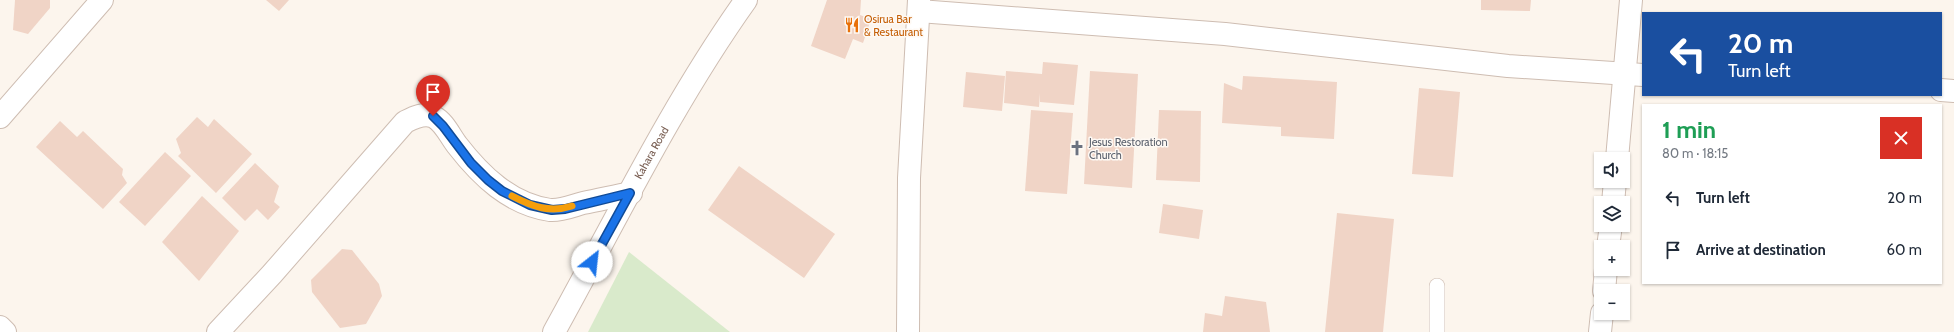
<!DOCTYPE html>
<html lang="en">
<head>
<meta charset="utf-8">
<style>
	:root { --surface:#fff; --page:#f2f2f3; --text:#1f2937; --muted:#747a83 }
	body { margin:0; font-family:Cabin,sans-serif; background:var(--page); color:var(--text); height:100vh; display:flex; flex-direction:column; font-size:15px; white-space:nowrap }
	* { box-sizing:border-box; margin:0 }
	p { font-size:13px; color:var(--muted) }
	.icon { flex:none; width:22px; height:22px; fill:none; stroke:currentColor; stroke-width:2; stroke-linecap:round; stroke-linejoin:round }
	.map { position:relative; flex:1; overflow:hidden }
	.side { position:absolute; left:1642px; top:104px; width:300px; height:180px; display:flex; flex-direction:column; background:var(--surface); border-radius:0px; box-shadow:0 1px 3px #0004 }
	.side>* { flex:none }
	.hud { position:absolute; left:1642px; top:12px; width:300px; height:84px; border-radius:0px; box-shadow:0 1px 3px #0004; background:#1a4fa0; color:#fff; overflow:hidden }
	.controls { position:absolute; left:1594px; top:152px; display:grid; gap:8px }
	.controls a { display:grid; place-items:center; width:36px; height:36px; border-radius:0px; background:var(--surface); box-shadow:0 1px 3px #0004; font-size:20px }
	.pin { position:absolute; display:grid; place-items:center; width:34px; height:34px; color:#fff; margin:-41px -17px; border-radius:50% 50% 50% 0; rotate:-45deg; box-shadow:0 0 4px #0007 }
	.pin .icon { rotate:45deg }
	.me { position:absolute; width:44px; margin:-22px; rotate:29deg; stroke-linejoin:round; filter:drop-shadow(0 0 3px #0008) }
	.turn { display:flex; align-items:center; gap:14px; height:84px; padding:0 20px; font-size:18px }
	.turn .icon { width:52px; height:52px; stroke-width:2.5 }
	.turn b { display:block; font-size:28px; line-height:34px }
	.round { display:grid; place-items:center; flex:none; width:42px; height:42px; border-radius:0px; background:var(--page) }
	.headline { display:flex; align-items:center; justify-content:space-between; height:68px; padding:0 20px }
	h1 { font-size:24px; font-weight:700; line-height:30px; color:#1e9e55 }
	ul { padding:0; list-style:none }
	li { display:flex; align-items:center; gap:12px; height:52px; padding:0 20px }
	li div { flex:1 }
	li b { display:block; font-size:15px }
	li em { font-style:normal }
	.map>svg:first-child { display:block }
	.green { fill:#d9eacb }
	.building { fill:#f0d4c6 }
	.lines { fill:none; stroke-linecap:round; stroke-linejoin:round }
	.service-casing { stroke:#cebdb2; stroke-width:16 }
	.minor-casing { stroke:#cebdb2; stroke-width:24 }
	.tertiary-casing { stroke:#cebdb2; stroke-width:24 }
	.service { stroke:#fff; stroke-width:15 }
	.minor { stroke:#fff; stroke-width:22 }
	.tertiary { stroke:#fff; stroke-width:22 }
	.route-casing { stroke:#114b97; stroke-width:10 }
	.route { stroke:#1a73e8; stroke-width:7 }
	.slow { stroke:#f59e0b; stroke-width:7 }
	.labels { text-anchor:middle; stroke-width:3; stroke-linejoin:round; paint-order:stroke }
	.food-label { font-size:11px; fill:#c56008; stroke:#fef9f4; text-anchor:start }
	.worship-label { font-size:11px; fill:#5b616d; stroke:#fef9f4; text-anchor:start }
	.street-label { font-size:11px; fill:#775c50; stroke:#fef9f4 }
</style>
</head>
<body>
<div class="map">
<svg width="1954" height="332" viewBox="0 0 1954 332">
	<rect width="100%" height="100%" fill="#fcf5ed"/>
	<path class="green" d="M629,252l101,80h-142z"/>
	<g class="building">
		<path d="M15,0h35v8l-22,26 -15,-4z"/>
		<path d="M266,0h23l-10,11z"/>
		<path d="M827,0h34l-1,15 11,4 -8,24 -10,-4 -8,20 -34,-13z"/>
		<path d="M1481,0h50l-1,11 -49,-1z"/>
		<path d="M1043,62l35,3 -4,40 -34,-3v-9l-1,14 -35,-4 2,-32 36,3z"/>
		<path d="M1090,71l48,3 -6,114 -48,-4z"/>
		<path d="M966,72l39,4 -3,35 -39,-4z"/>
		<path d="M1243,76l94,6 -3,57 -53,-3v-9l-59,-4 2,-40 18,7z"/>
		<path d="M1419,88l41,4 -7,85 -41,-3z"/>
		<path d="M1031,110l42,3 -6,81 -42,-3z"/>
		<path d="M1159,110l42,1 -1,71 -44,-2z"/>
		<path d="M197,117l11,10 6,-8 38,35 -36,39 -38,-37 3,-3 -5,-14z"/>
		<path d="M60,121l17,16 6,-6 40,38 -1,6 5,8 -24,26 -67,-62z"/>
		<path d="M165,152l26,24 -46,50 -26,-24z"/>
		<path d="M255,163l24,23 -5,16 6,5 -12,13 -11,-11 -12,12 -23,-23z"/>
		<path d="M739,166l96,68 -31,44 -96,-68z"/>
		<path d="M202,196l37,35 -40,50 -37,-39z"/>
		<path d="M1163,204l40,6 -4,29 -40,-6z"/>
		<path d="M1337,213l57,6 -11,113h-58z"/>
		<path d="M342,249l10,1 27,34 3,12 -16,28 -26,4 -28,-36 -1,-12z"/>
		<path d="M1225,296l41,6 4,30h-67l2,-19 17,3z"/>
	</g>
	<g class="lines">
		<g class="service-casing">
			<path id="service" d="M1437,286v46"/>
		</g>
		<g class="minor-casing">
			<g id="minor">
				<path d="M919,11l306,23 283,32 135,9"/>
				<path d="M1941,90l13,1"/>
				<path d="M0,117l102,-117"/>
				<path d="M1617,159l14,-159"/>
				<path d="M1613,203l2,-22"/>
				<path d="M1608,247l3,-22"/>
				<path d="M1604,291l2,-22"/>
				<path d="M0,327l5,5"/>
				<path d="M218,332l54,-58 133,-152c8,-4 19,-10 29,-5 10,5 16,19 23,28 24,31 53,59 93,65 11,1 22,-4 33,-7 16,-3 32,-7 48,-10"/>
				<path d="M908,332l1,-154 10,-178"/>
				<path d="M1600,332l2,-19"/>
			</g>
		</g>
		<g class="tertiary-casing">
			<g id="tertiary">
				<path id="s1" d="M554,332c62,-112 118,-228 192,-332"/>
			</g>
		</g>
		<use href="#service" class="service"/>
		<use href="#minor" class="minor"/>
		<use href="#tertiary" class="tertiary"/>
	</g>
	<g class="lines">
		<g class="route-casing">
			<path id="route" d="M433,116l10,10 28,37 17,17 14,11 28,14 22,5 13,-1 65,-16 -38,69"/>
		</g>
		<use href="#route" class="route"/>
		<path class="slow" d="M512,196c21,11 38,17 60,10"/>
	</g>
	<defs>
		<g id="restaurant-bare" transform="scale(1.2)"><path d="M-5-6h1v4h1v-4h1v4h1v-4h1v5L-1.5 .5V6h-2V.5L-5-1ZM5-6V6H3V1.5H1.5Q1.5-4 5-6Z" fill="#e8710a" stroke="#fef9f4" stroke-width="2.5" paint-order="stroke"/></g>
		<g id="church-bare" transform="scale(1.2)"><path d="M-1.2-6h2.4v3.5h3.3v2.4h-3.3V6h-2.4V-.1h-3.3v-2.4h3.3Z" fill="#6b7280" stroke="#fef9f4" stroke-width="2.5" paint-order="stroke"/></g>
	</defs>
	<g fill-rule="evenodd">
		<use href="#restaurant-bare" x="852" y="25"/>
		<use href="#church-bare" x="1077" y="148"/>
	</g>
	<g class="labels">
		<g class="food-label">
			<text x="864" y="23">Osirua Bar<tspan x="864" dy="13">&amp; Restaurant</tspan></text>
		</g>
		<g class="worship-label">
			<text x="1089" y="146">Jesus Restoration<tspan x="1089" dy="13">Church</tspan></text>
		</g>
		<g class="street-label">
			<text dy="4" stroke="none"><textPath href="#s1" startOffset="204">Kahara Road</textPath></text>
		</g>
	</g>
</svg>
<div class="controls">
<a><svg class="icon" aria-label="sound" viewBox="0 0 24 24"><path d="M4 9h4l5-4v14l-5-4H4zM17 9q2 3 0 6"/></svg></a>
<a><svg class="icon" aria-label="layers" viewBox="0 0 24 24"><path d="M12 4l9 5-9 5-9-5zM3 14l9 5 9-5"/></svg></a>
<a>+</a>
<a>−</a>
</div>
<div class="pin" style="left:433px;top:116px;background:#d93025"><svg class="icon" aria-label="arrive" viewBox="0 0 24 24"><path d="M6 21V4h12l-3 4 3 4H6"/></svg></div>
<svg class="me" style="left:592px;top:262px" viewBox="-20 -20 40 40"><circle r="19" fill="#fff"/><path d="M0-13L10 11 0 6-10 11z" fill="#1a73e8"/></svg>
<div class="hud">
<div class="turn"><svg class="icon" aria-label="left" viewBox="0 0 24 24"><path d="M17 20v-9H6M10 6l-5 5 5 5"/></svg><div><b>20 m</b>Turn left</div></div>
</div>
<section class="side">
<div class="headline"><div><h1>1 min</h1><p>80 m · 18:15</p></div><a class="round" style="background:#d93025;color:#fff"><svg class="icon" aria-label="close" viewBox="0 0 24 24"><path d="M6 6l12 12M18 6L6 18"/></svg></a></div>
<ul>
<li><svg class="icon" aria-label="left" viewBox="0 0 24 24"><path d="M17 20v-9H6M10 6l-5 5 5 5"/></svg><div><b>Turn left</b></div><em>20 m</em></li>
<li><svg class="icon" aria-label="arrive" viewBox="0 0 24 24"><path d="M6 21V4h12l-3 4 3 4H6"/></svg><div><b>Arrive at destination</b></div><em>60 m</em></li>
</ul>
</section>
</div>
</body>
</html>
